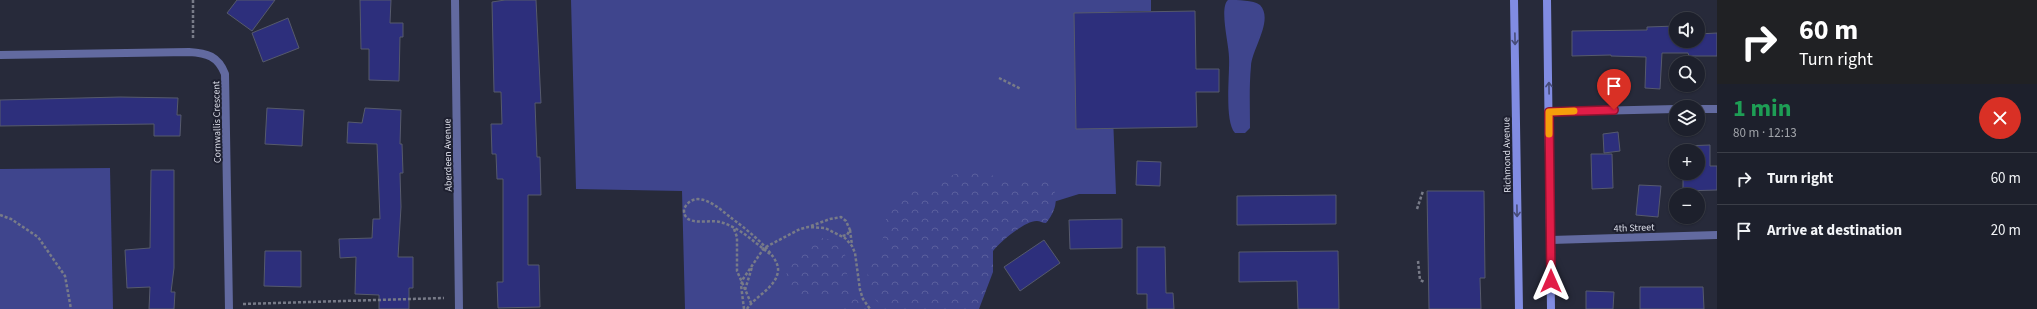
<!DOCTYPE html>
<html lang="en">
<head>
<meta charset="utf-8">
<style>
	:root { --surface:#1d202c; --page:#2a2d38; --text:#f1f3f6; --muted:#a0a3a9; --line:#3b3e48 }
	body { margin:0; font-family:"Source Sans 3",sans-serif; background:var(--page); color:var(--text); height:100vh; display:flex; flex-direction:column; font-size:15px; white-space:nowrap }
	* { box-sizing:border-box; margin:0 }
	p { font-size:13px; color:var(--muted) }
	.icon { flex:none; width:22px; height:22px; fill:none; stroke:currentColor; stroke-width:2; stroke-linecap:round; stroke-linejoin:round }
	.map { position:relative; flex:1; overflow:hidden }
	.details { display:flex; flex-direction:column; background:var(--surface); width:320px }
	.details>* { flex:none }
	.top-card { background:#202124; color:#fff; overflow:hidden }
	.controls { position:absolute; left:1669px; top:12px; display:grid; gap:8px }
	.controls a { display:grid; place-items:center; width:36px; height:36px; border-radius:50%; background:var(--surface); box-shadow:0 1px 3px #0004,0 0 0 1px var(--line); font-size:20px }
	.pin { position:absolute; display:grid; place-items:center; width:34px; height:34px; color:#fff; margin:-41px -17px; border-radius:50% 50% 50% 0; rotate:-45deg; box-shadow:0 0 4px #0007 }
	.pin .icon { rotate:45deg }
	.me { position:absolute; width:44px; margin:-22px; rotate:0deg; stroke-linejoin:round; filter:drop-shadow(0 0 3px #0008) }
	.turn { display:flex; align-items:center; gap:14px; height:84px; padding:0 16px; font-size:18px }
	.turn .icon { width:52px; height:52px; stroke-width:2.5 }
	.turn b { display:block; font-size:28px; line-height:34px }
	.round { display:grid; place-items:center; flex:none; width:42px; height:42px; border-radius:21px; background:var(--page) }
	.summary { display:flex; align-items:center; justify-content:space-between; height:68px; padding:0 16px }
	h1 { font-size:24px; font-weight:700; line-height:30px; color:#1e9e55 }
	ul { padding:0; list-style:none }
	li { display:flex; align-items:center; gap:12px; height:52px; padding:0 16px; border-top:1px solid var(--line) }
	li div { flex:1 }
	li b { display:block; font-size:15px }
	li em { font-style:normal }
	main { display:flex; flex:1; min-height:0 }
	.map>svg:first-child { display:block }
	.green { fill:#3f458d }
	.forest { fill:url(#forest-crowns) }
	.building { fill:#2d2f7c; stroke:#565a6c }
	.lines { fill:none; stroke-linecap:round; stroke-linejoin:round }
	.path { stroke:#787b88; stroke-width:2.5; stroke-dasharray:3 2; stroke-linecap:butt }
	.lane { stroke:#626aa0; stroke-width:8 }
	.street { stroke:#626aa0; stroke-width:8 }
	.secondary { stroke:#818ce2; stroke-width:8 }
	.oneway { stroke:#464b77 }
	.route-casing { stroke:#92132f; stroke-width:10 }
	.route { stroke:#e11d48; stroke-width:7 }
	.slow { stroke:#f59e0b; stroke-width:7 }
	.labels { text-anchor:middle; stroke-width:4; stroke-linejoin:round; paint-order:stroke }
	.street-label { font-size:10px; fill:#dcdee9; stroke:#1e2030 }
</style>
</head>
<body>
<main>
<div class="map">
<svg width="1717" height="309" viewBox="0 0 1717 309">
	<defs>
		<pattern id="forest-crowns" width="20" height="18" patternUnits="userSpaceOnUse"><rect width="20" height="18" fill="#3f458d"/><path d="M2 6a3 3 0 1 1 6 0M12 15a3 3 0 1 1 6 0" fill="none" stroke="#5a5f9d"/></pattern>
	</defs>
	<rect width="100%" height="100%" fill="#272a3a"/>
	<g class="green">
		<path d="M571,0h580v11l-42,1 7,182h-37l-32,10 -46,27 -34,78h-282l-3,-118 -106,-2z"/>
		<path d="M1228,0c10,0 25,0 32,5 14,15 -8,44 -9,61 -2,21 -1,42 -1,62l-5,5h-10c-11,-12 -5,-59 -6,-76 0,-13 -10,-49 -1,-57z"/>
		<path d="M110,168l3,141h-113v-140z"/>
	</g>
	<g class="forest">
		<path d="M965,170h16l25,12 9,1 23,-5 13,3c7,16 7,27 -5,42 -4,0 -6,-2 -9,-2 -11,-1 -37,21 -44,30v21l-14,37h-94c-6,-7 -17,-14 -18,-24 -1,-20 10,-27 15,-43 5,-15 1,-34 16,-45 9,-7 21,-6 31,-10 13,-5 23,-13 36,-17z"/>
		<path d="M822,238c24,3 24,15 25,36 1,8 5,15 8,21l14,7 8,7h-36c-3,-24 -29,-10 -44,-12 -23,-30 -5,-47 25,-59z"/>
	</g>
	<g class="building">
		<path d="M237,0h38l-23,31 -25,-18z"/>
		<path d="M360,0h31l-1,23h13v14h-3l-1,44 -30,-1v-31h-8z"/>
		<path d="M505,0h31l5,103h-6l2,54h3l1,38h-13v70h11l1,42 -42,1 -1,-26h6v-103h-6l-1,-25h-4l-1,-30h11l-1,-32h-7l-2,-90z"/>
		<path d="M1195,11l1,58h23v23h-23l1,35 -121,2 -2,-116z"/>
		<path d="M288,18l11,30 -36,14 -11,-29z"/>
		<path d="M1676,26v15h22v-7l19,-1v23h-28l-1,-3h-26l-2,36 -15,-1 1,-31 -35,-1v-1l-39,1v-25l75,-1v-3z"/>
		<path d="M120,97l58,1 -1,17h4l-1,21h-26v-12l-154,2v-26z"/>
		<path d="M267,108l37,2 -2,36 -37,-2z"/>
		<path d="M365,108l36,2 -1,34h2l1,29h-3l1,34 -3,50h15v31h-4v21h-30v-14l-24,-1 1,-37 -16,1 -1,-19 33,-1 1,-19h7l-3,-75 -30,-1 1,-21 14,1z"/>
		<path d="M1618,132l2,19 -16,2 -1,-19z"/>
		<path d="M1710,145v21h7v24l-34,1v-18h15v-22h-16v-5z"/>
		<path d="M1591,154h21l1,34 -21,1z"/>
		<path d="M1137,161l24,1 -1,24 -24,-1z"/>
		<path d="M151,170h23v98l-3,24h4l-1,17h-25l1,-22 -23,1 -2,-38 25,-2z"/>
		<path d="M1639,185l22,1 -3,31 -22,-2z"/>
		<path d="M1427,191h57l1,87h-5l1,31h-52z"/>
		<path d="M1336,195v29l-99,1v-29z"/>
		<path d="M1122,219v29l-52,1 -1,-29z"/>
		<path d="M1044,240l16,23 -40,28 -16,-24z"/>
		<path d="M1137,247h28l1,46h7l1,16h-27v-15h-10z"/>
		<path d="M265,251h36v36l-37,-1z"/>
		<path d="M1338,251l1,58h-41l-1,-28 -58,1v-30z"/>
		<path d="M1640,287h63l1,22h-64z"/>
		<path d="M1586,291l28,1 -1,17h-27z"/>
	</g>
	<g class="lines">
		<g class="path">
			<path d="M193,0v39"/>
			<path d="M999,78l22,11"/>
			<path d="M1417,209l6,-18"/>
			<path d="M0,215l11,4 27,18 27,39 6,33"/>
			<path d="M811,226l19,-7 11,-2 5,4 4,9 -3,5 -5,1"/>
			<path d="M734,229l3,8v34l14,32"/>
			<path d="M850,230l2,15"/>
			<path d="M1418,261l2,19 4,2"/>
			<path d="M745,290l7,-23"/>
			<path d="M243,304l201,-6"/>
			<path d="M744,309l-3,-24 2,-6 21,-31 36,-19 8,-2 17,1 20,10 7,8 3,7 5,37 3,9 7,10"/>
			<path d="M747,309c8,-13 29,-21 31,-38 2,-17 -36,-45 -48,-54 -12,-10 -35,-30 -46,-8 -1,19 25,10 36,13 19,5 34,20 50,32"/>
		</g>
		<g class="lane">
			<path d="M1698,109h19"/>
			<path d="M1549,112l127,-3"/>
		</g>
		<g class="street">
			<path d="M455,0l4,309"/>
			<path d="M0,55l189,-3c18,1 29,4 36,22l4,235"/>
			<path d="M1551,240l166,-5"/>
		</g>
		<g class="secondary">
			<path d="M1514,0l5,309"/>
			<path d="M1547,0l4,309"/>
		</g>
	</g>
	<defs><path id="oneway-shaft" d="M-6 0H5M1.5-3L5.5 0L1.5 3" fill="none" stroke-width="1.6" stroke-linecap="round" stroke-linejoin="round"/></defs>
	<g class="oneway">
		<use href="#oneway-shaft" transform="translate(1515 39) rotate(89)"/>
		<use href="#oneway-shaft" transform="translate(1549 88) rotate(-91)"/>
		<use href="#oneway-shaft" transform="translate(1517 211) rotate(89)"/>
	</g>
	<g class="lines">
		<g class="route-casing">
			<path id="route" d="M1551,281l-2,-169 65,-2"/>
		</g>
		<use href="#route" class="route"/>
		<path class="slow" d="M1549,134v-22l25,-1"/>
	</g>
	<g class="labels">
		<g class="street-label">
			<text transform="translate(216 122) rotate(-91)" y="4">Cornwallis Crescent</text>
			<text transform="translate(447 155) rotate(-91)" y="4">Aberdeen Avenue</text>
			<text transform="translate(1506 155) rotate(-91)" y="4">Richmond Avenue</text>
			<text transform="translate(1634 227) rotate(-2)" y="4">4th Street</text>
		</g>
	</g>
</svg>
<div class="controls">
<a><svg class="icon" aria-label="sound" viewBox="0 0 24 24"><path d="M4 9h4l5-4v14l-5-4H4zM17 9q2 3 0 6"/></svg></a>
<a><svg class="icon" aria-label="search" viewBox="0 0 24 24"><circle cx="10" cy="10" r="6"/><path d="M15 15l6 6"/></svg></a>
<a><svg class="icon" aria-label="layers" viewBox="0 0 24 24"><path d="M12 4l9 5-9 5-9-5zM3 14l9 5 9-5"/></svg></a>
<a>+</a>
<a>−</a>
</div>
<div class="pin" style="left:1614px;top:110px;background:#d93025"><svg class="icon" aria-label="arrive" viewBox="0 0 24 24"><path d="M6 21V4h12l-3 4 3 4H6"/></svg></div>
<svg class="me" style="left:1551px;top:281px" viewBox="-20 -20 40 40"><path d="M0-17L14 15 0 8-14 15z" fill="#e11d48" stroke="#fff" stroke-width="4"/></svg>
</div>
<section class="details">
<div class="top-card">
<div class="turn"><svg class="icon" aria-label="right" viewBox="0 0 24 24"><path d="M7 20v-9h11M14 6l5 5-5 5"/></svg><div><b>60 m</b>Turn right</div></div>
</div>
<div class="summary"><div><h1>1 min</h1><p>80 m · 12:13</p></div><a class="round" style="background:#d93025;color:#fff"><svg class="icon" aria-label="close" viewBox="0 0 24 24"><path d="M6 6l12 12M18 6L6 18"/></svg></a></div>
<ul>
<li><svg class="icon" aria-label="right" viewBox="0 0 24 24"><path d="M7 20v-9h11M14 6l5 5-5 5"/></svg><div><b>Turn right</b></div><em>60 m</em></li>
<li><svg class="icon" aria-label="arrive" viewBox="0 0 24 24"><path d="M6 21V4h12l-3 4 3 4H6"/></svg><div><b>Arrive at destination</b></div><em>20 m</em></li>
</ul>
</section>
</main>
</body>
</html>
